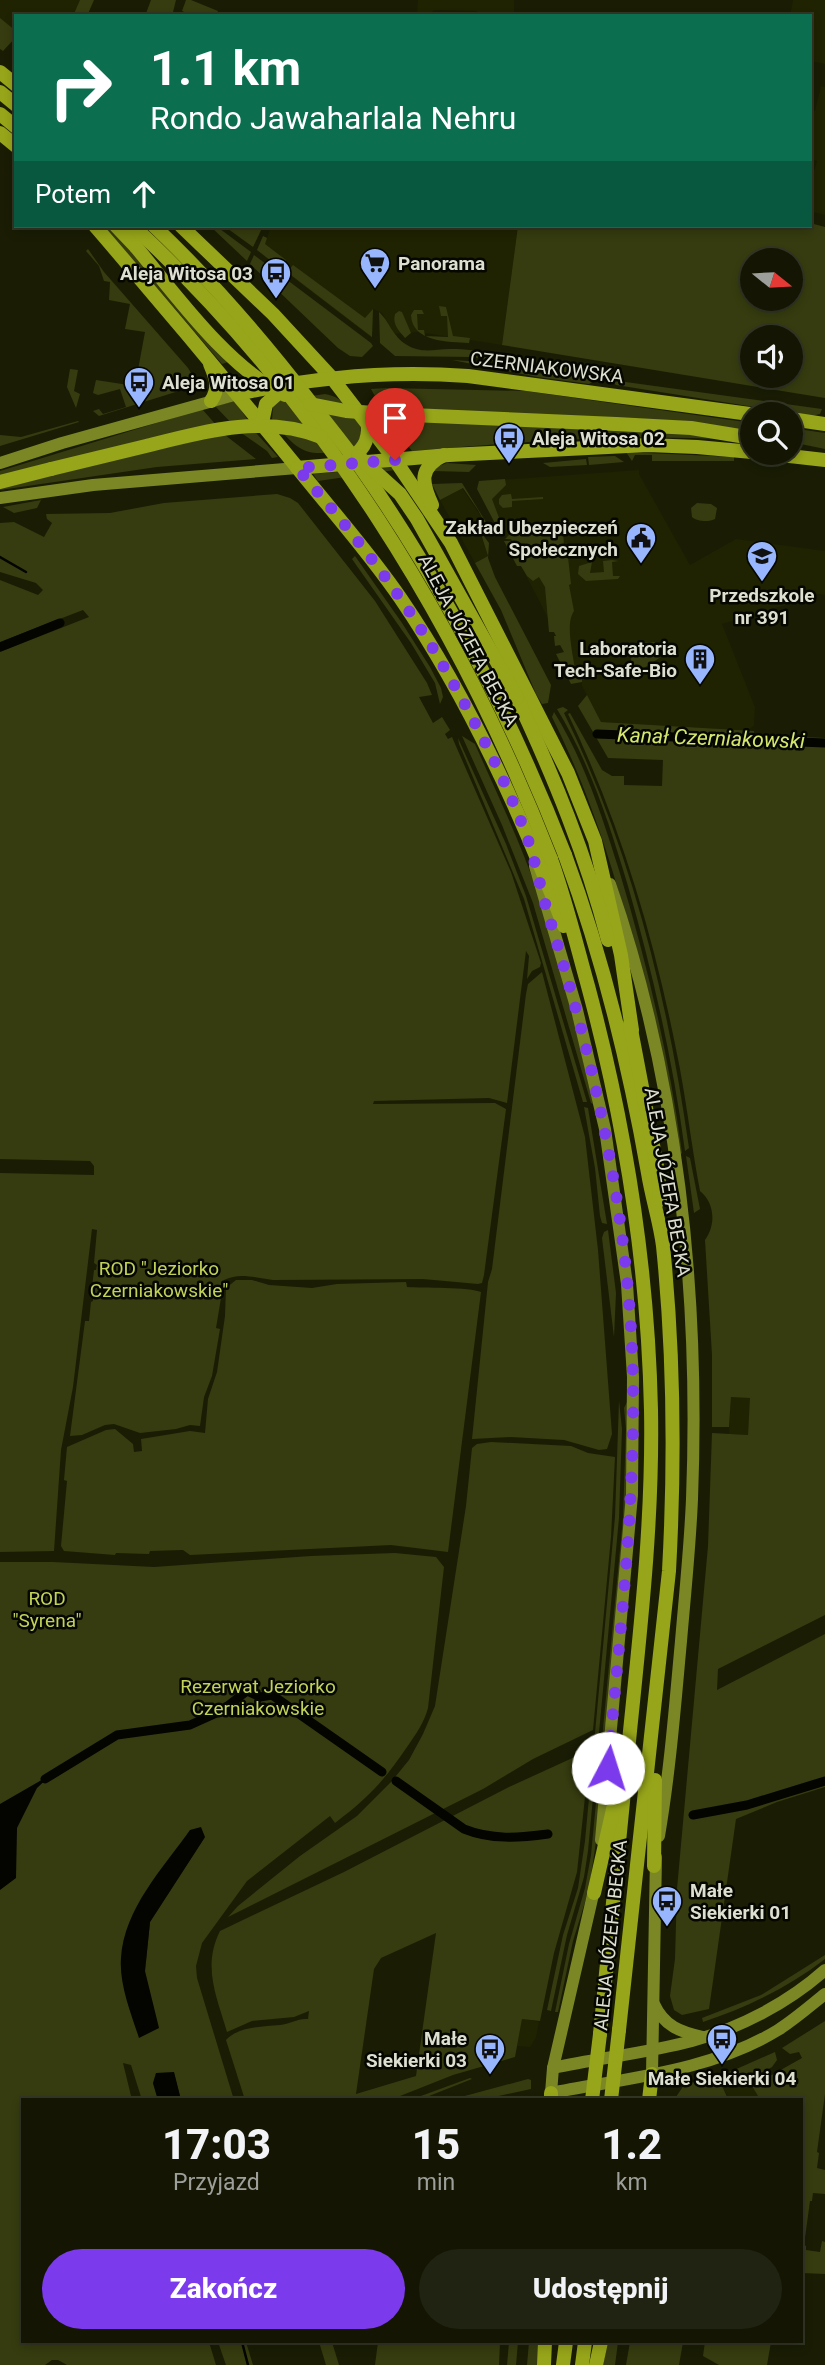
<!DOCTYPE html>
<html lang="pl">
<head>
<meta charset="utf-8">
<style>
	:root { --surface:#141603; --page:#212312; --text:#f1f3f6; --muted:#9d9f9a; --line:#333525; --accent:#7c3aed }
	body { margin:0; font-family:Roboto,sans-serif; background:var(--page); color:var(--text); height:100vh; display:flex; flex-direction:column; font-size:26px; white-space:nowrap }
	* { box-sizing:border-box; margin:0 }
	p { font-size:23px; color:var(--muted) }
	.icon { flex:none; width:38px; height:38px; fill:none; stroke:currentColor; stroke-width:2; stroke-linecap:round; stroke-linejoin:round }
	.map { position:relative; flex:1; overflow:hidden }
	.details { position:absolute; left:21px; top:2098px; width:782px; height:245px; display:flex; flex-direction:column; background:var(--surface); border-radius:0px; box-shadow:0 4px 10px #0003,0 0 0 2px var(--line) }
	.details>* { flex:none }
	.hud { position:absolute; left:14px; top:14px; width:798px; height:214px; border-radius:0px; box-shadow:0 4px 10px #0003,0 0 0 2px var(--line); background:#0b6e4f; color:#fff; overflow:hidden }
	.needle { width:46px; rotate:108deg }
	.fabs { position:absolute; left:740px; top:248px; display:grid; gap:14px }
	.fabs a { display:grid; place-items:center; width:63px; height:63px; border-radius:50%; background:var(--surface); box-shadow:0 4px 10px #0003,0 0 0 2px var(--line); font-size:35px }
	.pin { position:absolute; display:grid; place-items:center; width:60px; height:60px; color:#fff; margin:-72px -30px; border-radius:50% 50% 50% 0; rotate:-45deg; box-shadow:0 0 7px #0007 }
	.pin .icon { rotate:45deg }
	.me { position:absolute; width:77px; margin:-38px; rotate:5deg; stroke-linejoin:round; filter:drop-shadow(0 0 5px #0008) }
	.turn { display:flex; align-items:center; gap:24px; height:147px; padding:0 21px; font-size:32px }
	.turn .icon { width:91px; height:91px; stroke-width:2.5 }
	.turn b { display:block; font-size:49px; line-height:60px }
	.then { display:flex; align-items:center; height:66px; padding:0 21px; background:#0003; gap:14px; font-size:26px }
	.eta { display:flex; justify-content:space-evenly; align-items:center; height:119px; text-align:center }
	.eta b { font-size:42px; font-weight:800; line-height:49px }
	.primary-button { display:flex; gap:14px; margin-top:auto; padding:14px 21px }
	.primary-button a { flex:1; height:80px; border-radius:42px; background:var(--accent); color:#fff; font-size:28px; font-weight:800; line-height:80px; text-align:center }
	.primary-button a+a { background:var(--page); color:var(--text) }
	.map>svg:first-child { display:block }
	.built { fill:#1f2302 }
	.green { fill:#363c0f; fill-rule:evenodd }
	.water { fill:#040400 }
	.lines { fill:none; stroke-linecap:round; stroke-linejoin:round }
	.stream { stroke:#040400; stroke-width:2.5 }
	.canal { stroke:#040400; stroke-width:9 }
	.secondary { stroke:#7b8724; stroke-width:12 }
	.primary { stroke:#96a519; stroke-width:14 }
	.primary-bridge { stroke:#96a519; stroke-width:14 }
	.route { stroke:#7c3aed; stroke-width:12; stroke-dasharray:0 21.6 }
	.labels { text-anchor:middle; stroke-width:5; stroke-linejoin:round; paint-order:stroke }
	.poi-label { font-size:19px; font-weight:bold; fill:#dde0d1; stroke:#060701; text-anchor:start }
	.street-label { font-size:19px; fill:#dde0d1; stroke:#060701 }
	.park-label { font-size:19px; fill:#c2d259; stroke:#060701 }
	.water-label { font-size:21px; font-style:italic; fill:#d6e76e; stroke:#060701 }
</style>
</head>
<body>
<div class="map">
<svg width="825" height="2365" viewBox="0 0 825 2365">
	<rect width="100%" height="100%" fill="#1a1d04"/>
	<g class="built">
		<path d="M0,0h93l-6,16h-71v17l-16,-12z"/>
		<path d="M418,0h96v13h-35l-3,-2 -37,-1h-5l-3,4h-14z"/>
		<path d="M793,0h32v64l-15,-3v-45h-20z"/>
		<path d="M821,86l4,1v128l-15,-4v-27l7,-23 -7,-2v-48h5z"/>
		<path d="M271,226h247l-16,119 -84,-13 -24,2 -12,-21 -9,-4 -1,29 -115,-88 6,-14 4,2z"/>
		<path d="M639,470v4l51,91 46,-26 89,12v44l-12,-2 -1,11h-23l-67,20 33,83 -1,18 -6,6 -147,-9 -19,-36 -1,-16h-6l-90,-174 16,-16z"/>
		<path d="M462,488l26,39 -8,5 8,24 -13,7 -35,-63z"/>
		<path d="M731,1396l20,2 -3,37 -19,-1z"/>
		<path d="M522,2018l17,4 -3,16 -6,9 -13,-1z"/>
		<path d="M746,2075l12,21 -6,4 -23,-1 -6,-11z"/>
	</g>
	<g class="green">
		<path d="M80,0h14l-7,16h-14z"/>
		<path d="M151,0h25l-4,16h-27z"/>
		<path d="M186,0h5l27,11 -2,5h-22l-12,-5z"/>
		<path d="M0,18l16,13v6l-13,14 -3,-2z"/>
		<path d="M810,223l15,4v171l-323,-53 16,-119h292zM752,261h39v38h-39zM752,338h39v38h-39z"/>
		<path d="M104,226h5l119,136 -6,2z"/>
		<path d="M210,226h6l35,26 -4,9z"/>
		<path d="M224,226h39l-10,21z"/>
		<path d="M263,236l4,2 -2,6 21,16 -6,8 -23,-18z"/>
		<path d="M88,249l16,23 84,96 3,5v7l-9,10 -83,26 -6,-5 6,-2 4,5 23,-7 -6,-18 -22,6 -5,-2 3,-13 39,6 10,-54 -20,-3 5,-25 -21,-4 1,-18 -6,-1 -5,-15 -13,-15z"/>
		<path d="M254,255l117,88 2,3 -11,11 -12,-1 -12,-8 -88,-84z"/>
		<path d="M293,265l72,53 8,-9 -1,28 -85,-65z"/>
		<path d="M439,306l7,1 7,29 17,2 -1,5c-21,-1 -57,-1 -58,-28l3,-5h8l2,4h-7l1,16h6l1,6 23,1 -1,-21h-6z"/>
		<path d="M399,311l3,1 9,21 -6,5c-6,-7 -13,-14 -10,-24z"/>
		<path d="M379,312c11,10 13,24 28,33 15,9 27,4 43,4 19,0 48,3 65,13l-1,3 -42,-8 -77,-1 -15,-13z"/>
		<path d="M452,360l32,2 59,12 52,4 -1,3 -5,3 -52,-7z"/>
		<path d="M554,364l38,5 3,6 -51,-5 1,-4z"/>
		<path d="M70,369l8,1 -4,21 6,3 -4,14 -9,-21z"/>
		<path d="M611,380l211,29 -2,5 -8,2 -196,-31z"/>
		<path d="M386,388l140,3 226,32v10l-75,-1 55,8c-107,-7 -213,2 -320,11l-24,-31 -17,-31z"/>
		<path d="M325,394c19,3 27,18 38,32l-6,23c-48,6 -54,11 -85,-30l1,-12 6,-6z"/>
		<path d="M235,401l22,33 21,23 -6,1 -5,-7 -27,-19 -25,-26z"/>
		<path d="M202,409l23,26 31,24 -99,8 -157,23v-19z"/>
		<path d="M78,421l1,1 -79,24v-11l21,2z"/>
		<path d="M791,428l34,5v16l-34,-7z"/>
		<path d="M626,452l108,5v4h-82v-6h-17l-3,6z"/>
		<path d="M615,456l9,6 -35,3 -1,-8z"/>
		<path d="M586,459l1,6 -37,2 -7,-4z"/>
		<path d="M447,463l29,2 -7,7 -36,-1 6,-5z"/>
		<path d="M393,467l2,3 -77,11 -5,-7z"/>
		<path d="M505,479l1,6 -14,14 9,24 -3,6 -21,-40 2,-8z"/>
		<path d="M462,483l30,49 -1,3 -13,-25 -15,-22 -23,12 -8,-16z"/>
		<path d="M277,494l13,4 8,5 77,98 52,82 5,12 -13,2 14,26 9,-6 8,13 -5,4 3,5 4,-2 59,135 30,91 -1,4 -8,4 -5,8 2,-23 -3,-5 -19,152 -18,-5 -115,3 -1,3 122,-1 11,6 -22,166 -2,8 -4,1 -55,-5 -150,1c-18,-2 -33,-8 -49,0l-8,48 4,1 -8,47 -8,21 -4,29 -10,-1 -14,4 -36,4 -26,-9 -9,1 -23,10 -12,1 15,-115h4l2,-19 2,-1v-4l-2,-1 3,-26h2l1,-5 -3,-2 3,-33 -5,-1 -19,158 -12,63 -7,101 -54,1v-379l94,2v-9l-4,-5 -90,-2v-507l89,-35 -6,-7 -83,32v-62l38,15 5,-5 -7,-7 -36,-11v-49l14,-1 30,15 8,-14 -5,-4 -1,-5 64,-1 54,-10z"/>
		<path d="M511,494l1,5 31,-2v2l-31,2v6l-9,1 -4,-4v-5l3,-4z"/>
		<path d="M41,500l-4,8 -23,5 -11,-6z"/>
		<path d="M697,503l14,1 6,4 -2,11c-5,3 -18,3 -23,-2l-1,-9z"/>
		<path d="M554,528l9,4 2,25h3l3,27 -2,1 5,26c-9,13 -1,42 1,59l36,-1v3l-29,4v6l-11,2 -15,-30 8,-2 -4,-7 -5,1 -1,-10h2l-2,-4h-5l-4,-45 -6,-10 -6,4 -6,-5 -6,-10h-4l-13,-25h8l-1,-2h-6l6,-6 24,-2 3,5 9,-1z"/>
		<path d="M480,531l9,12 -1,15 7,19 56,108 -3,18 -6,1 -6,-10 -35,-84 -26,-47 13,-7z"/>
		<path d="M355,556l47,67 28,44 11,21 2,9 -3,7 -5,-21 -24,-40 -59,-84z"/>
		<path d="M612,560l7,1 -7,1 1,14h7l-2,3 -32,2 -8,-7 1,-8 13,-4 -2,11 14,-1 -1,-11z"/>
		<path d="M655,642l3,6 4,-1 5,6 -26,17 -5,-1 -5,-8 1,-13 5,-5z"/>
		<path d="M587,695l14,27 153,9v4l71,3v877l-107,54 -1,21 108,-56v153l-48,15 -41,17 -27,190 -27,6 -8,-5 -4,-14 5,-37 2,-70 31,-343 4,-113 36,2 2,-37 -19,-1 -2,30h-17v-72l-7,-115c11,-15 10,-37 -5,-49 -9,-47 -14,-95 -24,-142 -23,-115 -57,-229 -108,-335l2,-1 32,57 10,6h12v9l38,1 1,-26 -55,-2 -30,-52z"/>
		<path d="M563,707l5,3 -4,3c67,136 104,286 125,435l-4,3c-12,-90 -32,-177 -57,-265 -18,-60 -38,-123 -71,-177z"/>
		<path d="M554,712c30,48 48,104 65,158 28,93 50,186 63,283l-3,3c-31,-150 -58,-301 -127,-439z"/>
		<path d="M462,736l13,8c22,50 47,101 64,153 23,68 38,138 54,207l-2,-1 -58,-200 -31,-78z"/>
		<path d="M458,738l48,106 20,52 61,206h-4l-59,-203 -65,-155z"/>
		<path d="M542,972l43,165 13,113 14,184 -5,15 -8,1 -35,-10 -53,-3 -39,2 16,-157 4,-13 34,-275 2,-10z"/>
		<path d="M584,1107l4,1 19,116 -5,-1 -2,-7 -5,-48z"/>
		<path d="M686,1156l4,2 10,51 -6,4z"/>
		<path d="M608,1230l8,63 -2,44 -12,-99 2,-6z"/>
		<path d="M236,1280h16l17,5 43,3 25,-4 69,-2 1,5c15,1 63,0 74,5l-33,260 -57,-7 -201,10 -7,-5 -33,1 -1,3 -33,-1 -1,2 -51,-4 -3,-5 6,-65 -3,-1 3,-33 39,-17 9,-1 18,15 1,8 8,-1 -1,-12 49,-8 15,2 3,-34 9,-27 8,-56 1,-28z"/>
		<path d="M619,1401l3,28 -3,89 -31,333 -4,26 -17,58 -16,76 -4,-1 16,-75 15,-47 7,-47 30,-324z"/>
		<path d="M627,1402l2,15 -1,69 -31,349 -8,54 -16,52 -15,71h-3l14,-68 16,-56 6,-33 32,-337 3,-89 -2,-21z"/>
		<path d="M491,1442l80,4 17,7 27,4 -4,80 -18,193 -60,29 -50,30 -255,128 10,-11 62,-50 57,-40 34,-34 18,-22 14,-26 12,-28 31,-200 6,-58 5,-4z"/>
		<path d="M395,1553l41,4 8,10 -16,141c-4,15 -12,26 -21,39 -23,34 -39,51 -72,76l-5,-7 -83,65 -45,62 -6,23 1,12 37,122h-53l-7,-27 -21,10 5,17h-16l-11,-35 -8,-2 9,37h-109v242h186l7,23h-149l-9,-5h-6l-7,5h-45v-803h53l101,5 157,-11zM205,1837l-55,85 -5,49 5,-83z"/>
		<path d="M590,1750l-13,122 -23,81 -14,68 -18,-2 -7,38 -62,18 -63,25h-145l-19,-60c13,-14 36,-13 54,-15 10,-1 18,-7 28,-6l1,-8 -15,6 -42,4 -25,11c-10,-35 -25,-65 -7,-101l124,-59 165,-85zM436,1933l-20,143 -60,18 18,-125 7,-11z"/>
		<path d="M825,1955v4c-36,28 -79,49 -122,63l-1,-4 59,-23z"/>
		<path d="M825,2021v73l-8,58 2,1 -2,15 8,2v24l-12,-1 -1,8h-2l-6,44 2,1v4l14,2 2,-11 3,1v32l-23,-1v-173h-50l6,-4 -6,-10 50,-28 -3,-6 -9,2 -8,-6z"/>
		<path d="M775,2052l2,8 -5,7 -23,13 -4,-5 -22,13 5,11 5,1h-59l10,-15 48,-14z"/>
		<path d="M470,2078l2,1 -53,21h-9z"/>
		<path d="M528,2079l3,1v9l-51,11h-30z"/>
		<path d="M218,2342h28l7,23h-27z"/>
		<path d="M319,2342h13l7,23h-13z"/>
		<path d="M378,2342h122l-1,23h-124z"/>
		<path d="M509,2342h9l-2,23h-9z"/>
		<path d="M529,2342h11l-1,23h-12z"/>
		<path d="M608,2342h10l-3,23h-12z"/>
		<path d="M630,2342h53l-4,23h-53z"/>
		<path d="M705,2342h66l-4,23h-48l-16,-9z"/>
	</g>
	<g class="water">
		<path d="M52,1774l-15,14 -20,40 -1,50 -16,12v-86z"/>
		<path d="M201,1827l4,10 -55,85 -5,49 14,57 -20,10c-8,-25 -20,-54 -18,-80 3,-49 42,-90 69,-128z"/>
		<path d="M174,2072l7,28h-23l-5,-17 3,-10z"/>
	</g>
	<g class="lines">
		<g class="stream">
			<path d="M0,557l26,15"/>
			<path d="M242,2342l6,23"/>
		</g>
		<g class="canal">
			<path d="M0,647l60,-24"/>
			<path d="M597,734l228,9"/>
			<path d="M45,1779l72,-44 73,-10 31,-14 26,-20 13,6 12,-2 110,77"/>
			<path d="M396,1781l68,48c27,11 55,9 84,5"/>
			<path d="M693,1815l54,-10 78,-24"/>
		</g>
		<g class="secondary">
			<path d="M0,463l62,-20 176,-49"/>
			<path d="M0,498l93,-13 204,-17"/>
			<path d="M535,866l42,144 28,119 22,155 6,93 -1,118 -31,345"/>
			<path d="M610,884c68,196 90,409 82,615 -2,48 -7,95 -11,142 -6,65 -11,130 -22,195"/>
			<path d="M595,1886l-42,182 -2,25c76,-15 160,-22 227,-63 16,-10 32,-24 47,-36"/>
			<path d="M654,2004c10,22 26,28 49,33"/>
			<path d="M553,2068c46,-10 94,-15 139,-27 48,-13 96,-38 133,-71"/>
			<path d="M652,2074l4,-217"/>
		</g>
		<g class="primary">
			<path d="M0,72l16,13"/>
			<path d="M0,92l16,13"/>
			<path d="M0,114l16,13"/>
			<path d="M0,133l16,13"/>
			<path d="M95,226c68,79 135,159 201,240 35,44 73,86 105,133 68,100 120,214 163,327"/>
			<path d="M116,226l20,21"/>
			<path d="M181,226l92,88 59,64 63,82 56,83 117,230 27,68 26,114 11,75"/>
			<path d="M210,364c6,14 10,24 1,37"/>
			<path d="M238,394c76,-17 153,-24 230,-18l289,39"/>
			<path d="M791,419l34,5"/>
			<path d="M262,423l4,-19 20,-18"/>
			<path d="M616,424l75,4 61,10"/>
			<path d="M763,453l62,7"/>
			<path d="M347,460c15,-8 22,-18 21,-36"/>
			<path d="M297,468l152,-13 199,-10 49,2 55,5"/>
			<path d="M0,482l51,-13"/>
			<path d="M432,505c-10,-22 -14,-37 12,-50"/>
			<path d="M517,698c37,79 69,157 91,242"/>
			<path d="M565,855c38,103 64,210 83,318 4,25 12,49 15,73 11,108 12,216 6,325l-50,459"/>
			<path d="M551,859c15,42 25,84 37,127 37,138 60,280 63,424 2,107 -10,214 -21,321 -10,101 -20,202 -30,303"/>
			<path d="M630,1024l28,147 2,29"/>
			<path d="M654,1866l1,-86"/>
			<path d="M594,1893l22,-97"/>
			<path d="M551,2093v7"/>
			<path d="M649,2100l3,-26"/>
			<path d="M544,2365l1,-23"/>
			<path d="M563,2365l3,-23"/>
			<path d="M582,2365l3,-23"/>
			<path d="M596,2365l5,-23"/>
		</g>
		<g class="primary-bridge">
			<path d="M133,226c188,174 326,396 418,633"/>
			<path d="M154,226c59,56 112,118 161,182 16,21 33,41 48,63 83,119 149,248 202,384"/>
			<path d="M136,247c40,48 92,121 149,148"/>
			<path d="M310,404l36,7 42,3 228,10"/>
			<path d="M358,456l42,38 17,25 100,179"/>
			<path d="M51,469c32,-8 63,-15 95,-23 56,-14 118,-32 175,-9"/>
			<path d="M592,2100l8,-66"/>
			<path d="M611,2100l8,-70"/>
		</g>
	</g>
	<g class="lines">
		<path class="route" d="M395,460l-98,8c52,60 101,121 141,189 33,57 66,118 89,180 9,26 14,54 22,80 47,150 81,306 84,463 2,130 -14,258 -25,388"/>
	</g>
	<defs>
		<g id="supermarket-pin" transform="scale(1.575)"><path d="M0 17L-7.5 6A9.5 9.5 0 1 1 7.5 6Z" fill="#97b6fd" stroke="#060701"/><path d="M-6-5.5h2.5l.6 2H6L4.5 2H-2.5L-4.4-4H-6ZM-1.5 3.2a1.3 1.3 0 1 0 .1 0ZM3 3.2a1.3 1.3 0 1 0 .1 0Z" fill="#111"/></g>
		<g id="bus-pin" transform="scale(1.575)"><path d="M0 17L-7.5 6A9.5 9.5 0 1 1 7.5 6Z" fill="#97b6fd" stroke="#060701"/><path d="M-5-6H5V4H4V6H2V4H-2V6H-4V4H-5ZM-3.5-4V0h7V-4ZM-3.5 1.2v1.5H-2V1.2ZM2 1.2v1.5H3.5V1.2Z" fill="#111"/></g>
		<g id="civic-pin" transform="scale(1.575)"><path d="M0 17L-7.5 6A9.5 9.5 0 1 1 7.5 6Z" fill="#97b6fd" stroke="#060701"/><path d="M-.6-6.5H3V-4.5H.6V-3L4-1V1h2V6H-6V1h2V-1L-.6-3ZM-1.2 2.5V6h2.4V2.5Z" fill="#111"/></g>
		<g id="school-pin" transform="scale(1.575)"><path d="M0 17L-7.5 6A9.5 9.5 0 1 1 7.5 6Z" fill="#97b6fd" stroke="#060701"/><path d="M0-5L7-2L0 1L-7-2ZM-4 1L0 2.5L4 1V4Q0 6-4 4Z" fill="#111"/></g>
		<g id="building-pin" transform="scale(1.575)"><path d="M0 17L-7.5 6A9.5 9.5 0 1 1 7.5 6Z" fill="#97b6fd" stroke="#060701"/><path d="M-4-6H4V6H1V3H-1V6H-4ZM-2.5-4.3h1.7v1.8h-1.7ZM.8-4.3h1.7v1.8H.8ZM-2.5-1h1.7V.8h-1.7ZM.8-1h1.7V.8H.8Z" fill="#111"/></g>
	</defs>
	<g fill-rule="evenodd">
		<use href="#supermarket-pin" x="375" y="263"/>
		<use href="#bus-pin" x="276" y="273"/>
		<use href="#bus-pin" x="139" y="382"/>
		<use href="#bus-pin" x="509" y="438"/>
		<use href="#civic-pin" x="641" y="538"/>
		<use href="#school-pin" x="762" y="556"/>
		<use href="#building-pin" x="700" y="659"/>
		<use href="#bus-pin" x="667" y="1901"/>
		<use href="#bus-pin" x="722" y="2039"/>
		<use href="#bus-pin" x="490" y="2049"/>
	</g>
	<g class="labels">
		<g class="poi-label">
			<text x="398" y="270">Panorama</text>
			<text x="253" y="280" text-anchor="end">Aleja Witosa 03</text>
			<text x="162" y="389">Aleja Witosa 01</text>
			<text x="532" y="445">Aleja Witosa 02</text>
			<text x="618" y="534" text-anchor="end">Zakład Ubezpieczeń<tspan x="618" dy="22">Społecznych</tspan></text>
			<text x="762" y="602" text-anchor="middle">Przedszkole<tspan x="762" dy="22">nr 391</tspan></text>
			<text x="677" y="655" text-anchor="end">Laboratoria<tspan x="677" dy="22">Tech-Safe-Bio</tspan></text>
			<text x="690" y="1897">Małe<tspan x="690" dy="22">Siekierki 01</tspan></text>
			<text x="467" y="2045" text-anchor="end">Małe<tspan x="467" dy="22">Siekierki 03</tspan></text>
			<text x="722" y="2085" text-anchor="middle">Małe Siekierki 04</text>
		</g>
		<g class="street-label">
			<text transform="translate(547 367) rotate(7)" y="7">CZERNIAKOWSKA</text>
			<text transform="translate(469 640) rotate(62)" y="7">ALEJA JÓZEFA BECKA</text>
			<text transform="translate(668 1182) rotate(80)" y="7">ALEJA JÓZEFA BECKA</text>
			<text transform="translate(610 1935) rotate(-84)" y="7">ALEJA JÓZEFA BECKA</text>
		</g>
		<g class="park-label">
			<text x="159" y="1275">ROD "Jeziorko<tspan x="159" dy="22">Czerniakowskie"</tspan></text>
			<text x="47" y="1605">ROD<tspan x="47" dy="22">"Syrena"</tspan></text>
			<text x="258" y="1693">Rezerwat Jeziorko<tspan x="258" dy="22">Czerniakowskie</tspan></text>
		</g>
		<g class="water-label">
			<text transform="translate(711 738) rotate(2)" y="7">Kanał Czerniakowski</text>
		</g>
	</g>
</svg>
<div class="fabs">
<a><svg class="needle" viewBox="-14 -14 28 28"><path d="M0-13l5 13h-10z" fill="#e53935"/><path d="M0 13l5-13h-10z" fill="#9d9f9a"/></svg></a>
<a><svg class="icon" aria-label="sound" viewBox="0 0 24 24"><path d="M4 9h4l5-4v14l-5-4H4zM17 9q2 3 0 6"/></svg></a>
<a><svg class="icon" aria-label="search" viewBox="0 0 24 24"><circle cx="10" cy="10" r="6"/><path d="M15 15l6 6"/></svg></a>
</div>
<div class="pin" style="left:395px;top:460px;background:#d93025"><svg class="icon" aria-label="arrive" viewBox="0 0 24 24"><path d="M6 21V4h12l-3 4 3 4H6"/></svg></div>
<svg class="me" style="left:608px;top:1768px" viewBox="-20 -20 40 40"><circle r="19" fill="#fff"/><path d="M0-13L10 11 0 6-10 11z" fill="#7c3aed"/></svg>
<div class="hud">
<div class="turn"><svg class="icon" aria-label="right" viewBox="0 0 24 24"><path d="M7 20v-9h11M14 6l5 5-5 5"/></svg><div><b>1.1 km</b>Rondo Jawaharlala Nehru</div></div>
<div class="then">Potem<svg class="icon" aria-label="ahead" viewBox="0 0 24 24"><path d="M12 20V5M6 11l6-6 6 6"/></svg></div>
</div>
<section class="details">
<div class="eta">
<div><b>17:03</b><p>Przyjazd</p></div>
<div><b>15</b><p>min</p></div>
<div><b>1.2</b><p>km</p></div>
</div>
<div class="primary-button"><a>Zakończ</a><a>Udostępnij</a></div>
</section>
</div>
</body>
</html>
